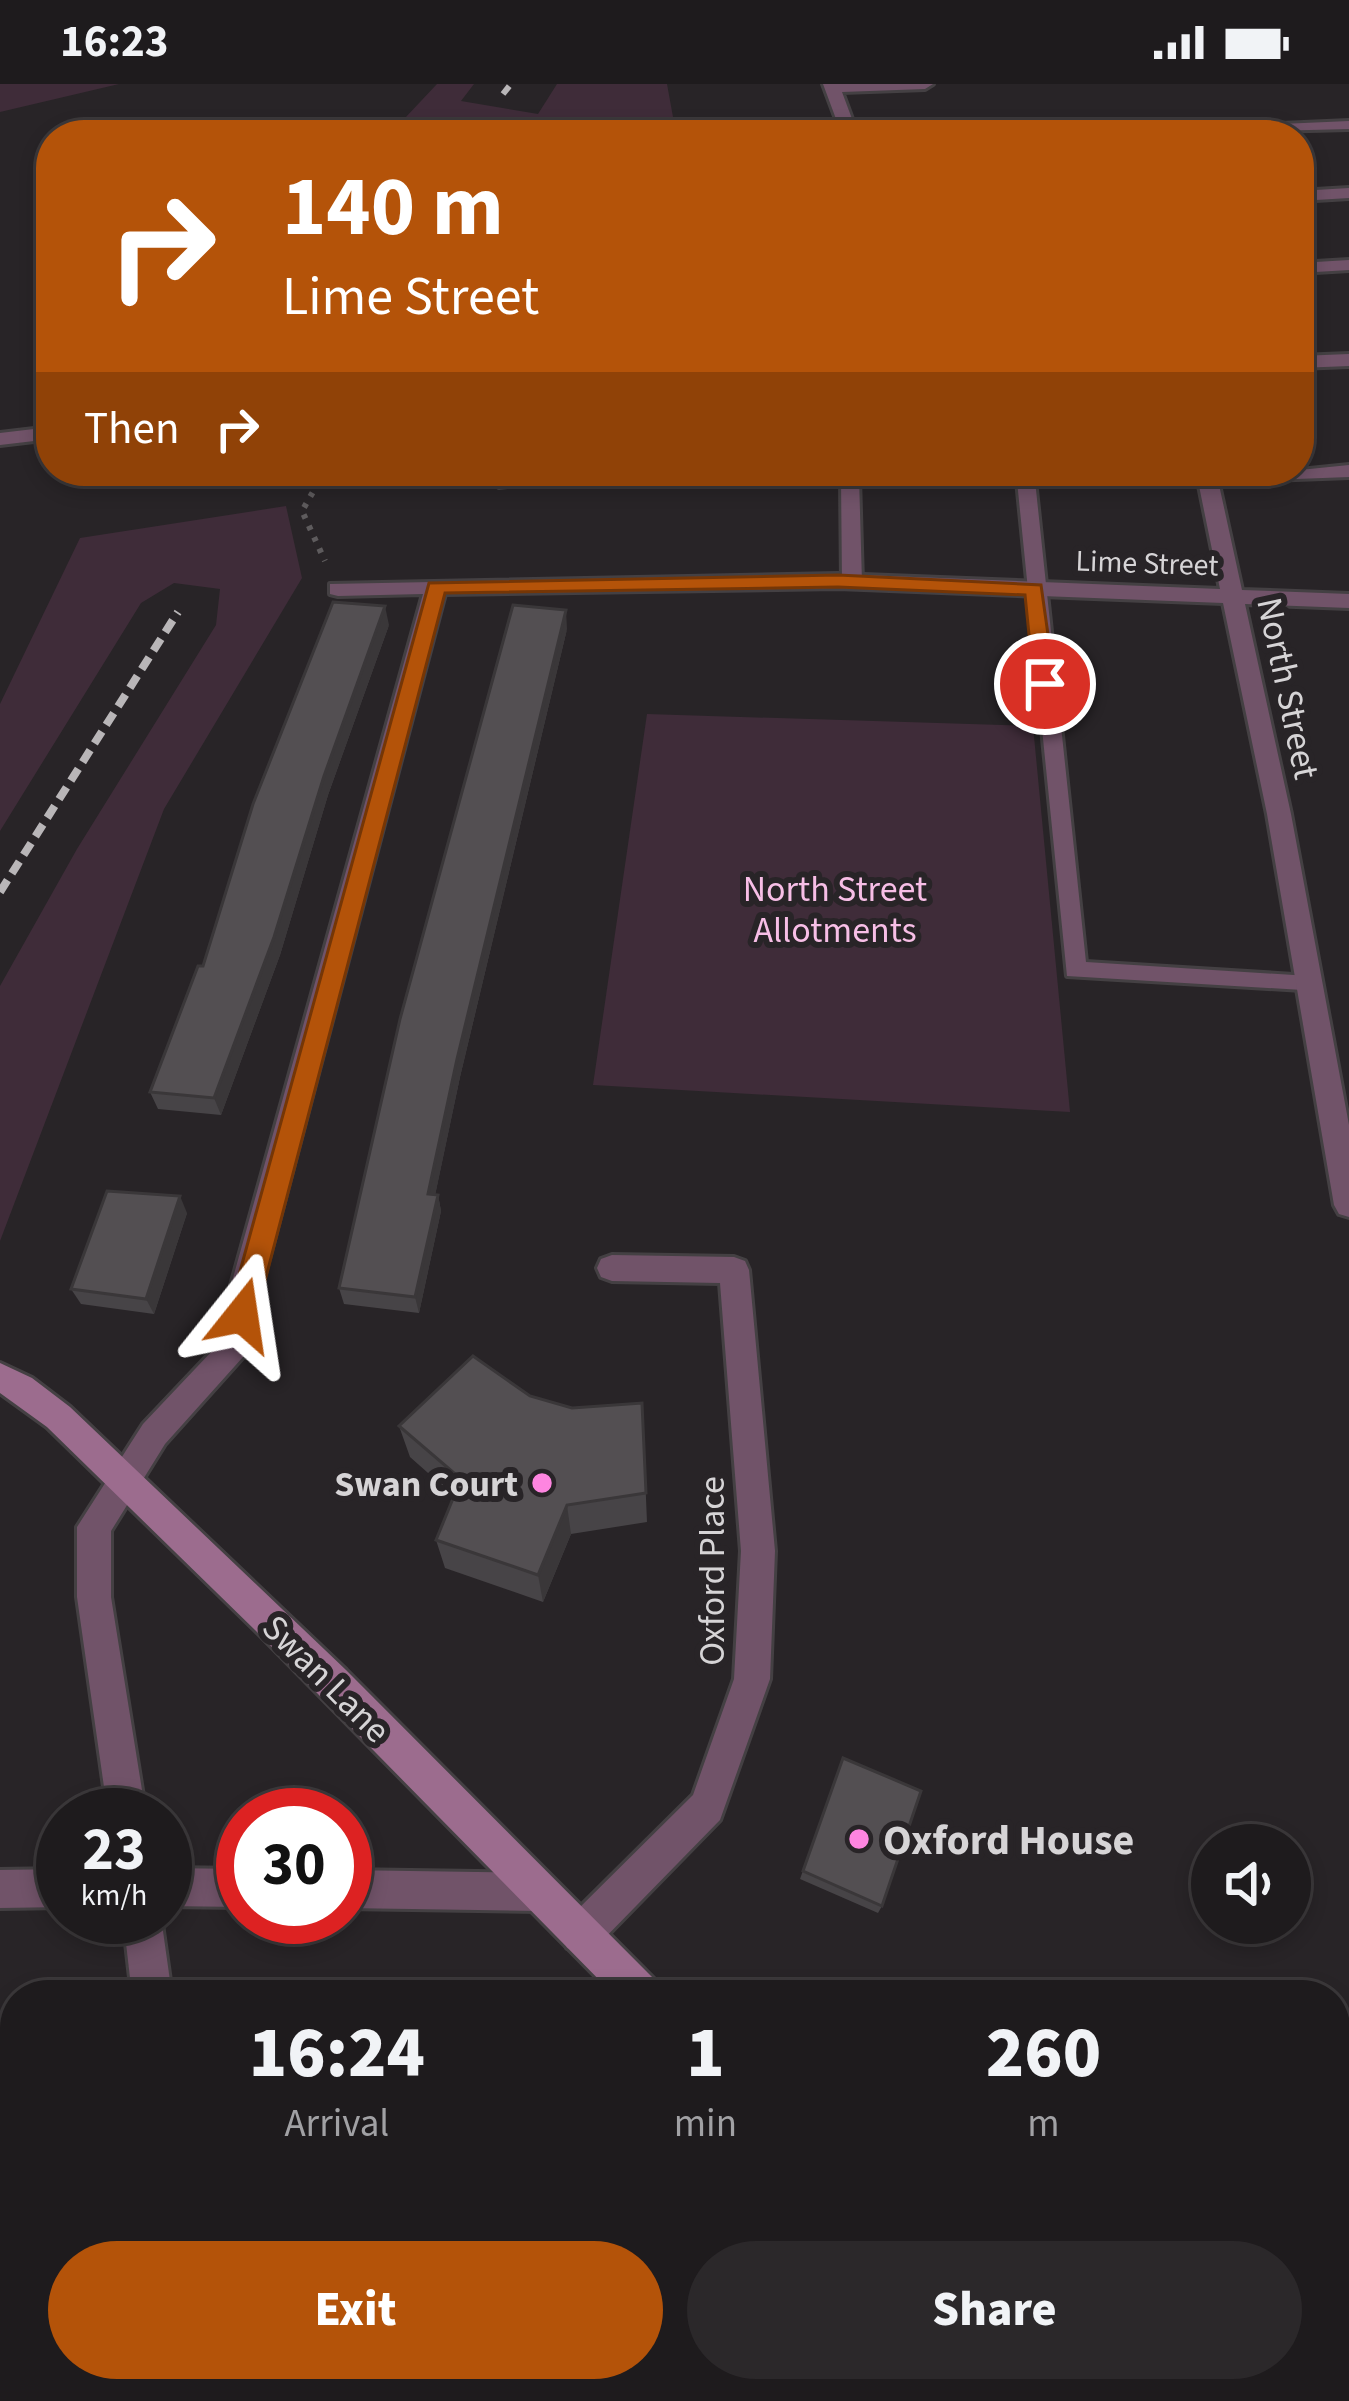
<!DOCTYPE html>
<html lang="en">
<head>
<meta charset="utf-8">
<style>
	:root { --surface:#1e1b1d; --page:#2b282a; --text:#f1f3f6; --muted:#a1a1a4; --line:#3c393b; --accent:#b45309 }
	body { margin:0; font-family:"Source Sans 3",sans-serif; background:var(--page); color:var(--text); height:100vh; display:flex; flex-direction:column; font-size:45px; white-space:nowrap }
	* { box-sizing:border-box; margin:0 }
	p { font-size:39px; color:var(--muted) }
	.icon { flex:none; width:66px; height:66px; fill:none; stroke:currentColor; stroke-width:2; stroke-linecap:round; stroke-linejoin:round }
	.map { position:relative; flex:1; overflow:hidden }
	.side { position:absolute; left:0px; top:1896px; width:1350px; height:423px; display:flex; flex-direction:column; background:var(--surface); border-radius:48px 48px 0 0; box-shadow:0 6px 18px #0003,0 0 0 3px var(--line) }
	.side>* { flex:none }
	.top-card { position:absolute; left:36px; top:36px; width:1278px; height:366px; border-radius:48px; box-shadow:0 6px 18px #0003,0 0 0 3px var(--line); background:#b45309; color:#fff; overflow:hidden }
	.buttons { position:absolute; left:1191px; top:1740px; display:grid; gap:24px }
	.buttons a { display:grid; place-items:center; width:120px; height:120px; border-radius:50%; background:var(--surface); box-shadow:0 6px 18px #0003,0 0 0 3px var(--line); font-size:60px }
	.speed { position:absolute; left:36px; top:1704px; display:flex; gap:24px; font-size:60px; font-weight:700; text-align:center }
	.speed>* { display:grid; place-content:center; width:156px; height:156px; border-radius:50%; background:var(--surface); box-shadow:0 6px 18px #0003,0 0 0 3px var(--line); line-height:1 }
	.speed small { font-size:30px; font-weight:400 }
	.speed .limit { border:18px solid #d22; background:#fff; color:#111 }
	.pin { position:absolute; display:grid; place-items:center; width:102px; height:102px; color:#fff; margin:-51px; border:6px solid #fff; border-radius:50%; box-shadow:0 3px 12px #0007 }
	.me { position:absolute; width:132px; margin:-66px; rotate:15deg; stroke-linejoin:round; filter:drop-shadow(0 0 9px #0008) }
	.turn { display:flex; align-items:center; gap:42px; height:252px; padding:0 48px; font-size:54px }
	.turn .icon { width:156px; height:156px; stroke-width:2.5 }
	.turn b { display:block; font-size:84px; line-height:102px }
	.then { display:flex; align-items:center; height:114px; padding:0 48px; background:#0003; gap:24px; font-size:45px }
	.eta { display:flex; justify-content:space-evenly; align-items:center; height:204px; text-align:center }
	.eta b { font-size:72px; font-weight:800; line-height:84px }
	.primary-button { display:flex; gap:24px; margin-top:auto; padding:24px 48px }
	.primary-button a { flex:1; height:138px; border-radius:72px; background:var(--accent); color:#fff; font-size:48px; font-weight:800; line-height:138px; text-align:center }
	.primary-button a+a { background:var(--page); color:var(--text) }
	.status { display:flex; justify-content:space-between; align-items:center; height:84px; padding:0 60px; background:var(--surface); direction:ltr }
	.status svg { height:33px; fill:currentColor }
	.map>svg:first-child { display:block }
	.green { fill:#3f2c39 }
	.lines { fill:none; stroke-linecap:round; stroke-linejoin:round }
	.lane-casing { stroke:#444043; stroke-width:6 }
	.street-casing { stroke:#444043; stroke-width:6 }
	.secondary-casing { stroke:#444043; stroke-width:6 }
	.path { stroke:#5e5b5d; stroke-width:6; stroke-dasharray:4.5 8; stroke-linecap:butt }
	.lane { fill:#715369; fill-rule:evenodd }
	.street { fill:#715369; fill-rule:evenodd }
	.secondary { fill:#9c6c8e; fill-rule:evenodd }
	.rail-far1 { stroke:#b9b6b8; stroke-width:6; stroke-dasharray:10 6; stroke-linecap:butt }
	.rail { stroke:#b9b6b8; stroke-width:8; stroke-dasharray:14 8; stroke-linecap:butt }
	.wall { fill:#474447 }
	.shaded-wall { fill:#3a3739 }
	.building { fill:#534f52; stroke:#3a3739; stroke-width:3 }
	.route { fill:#b45309; stroke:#753606; stroke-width:3 }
	.poi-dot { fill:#fe85e0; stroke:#282427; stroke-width:4.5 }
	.labels { text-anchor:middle; stroke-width:12; stroke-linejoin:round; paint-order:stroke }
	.far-street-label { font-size:30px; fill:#d6d4d6; stroke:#282427 }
	.street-label { font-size:36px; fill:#d6d4d6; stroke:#282427 }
	.park-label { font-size:36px; fill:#f7bee6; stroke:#282427 }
	.poi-label { font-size:36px; font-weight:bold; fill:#d6d4d6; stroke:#282427; text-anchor:end }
	.near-poi-label { font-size:42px; font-weight:bold; fill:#d6d4d6; stroke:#282427; text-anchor:start }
</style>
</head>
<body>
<div class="status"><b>16:23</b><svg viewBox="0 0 49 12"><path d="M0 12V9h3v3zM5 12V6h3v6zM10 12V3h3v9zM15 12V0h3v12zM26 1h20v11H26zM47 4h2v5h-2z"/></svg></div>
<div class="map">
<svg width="1349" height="2317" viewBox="0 0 1349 2317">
	<rect width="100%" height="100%" fill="#282427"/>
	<g class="green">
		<path d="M0,0h119l-119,28z"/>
		<path d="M437,0h37l-13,17 77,13 19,-30h110l6,33 -45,18h-239z"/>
		<path d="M286,422l16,72 -138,231 -164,432v-255l77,-137 139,-224 4,-36 -46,-6 -33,20 -141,228v-127l80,-166z"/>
		<path d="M647,630l386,12 37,386 -477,-27z"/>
	</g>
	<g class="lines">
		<g class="lane-casing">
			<g id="lane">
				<path d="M1349,37v8l-228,6 7,-4z"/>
				<path d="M1349,176v10l-50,3v-10z"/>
				<path d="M1349,381v12l-80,3 -9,-6z"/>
				<path d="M538,387h58l-9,6 -88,10 -9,-6 9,-6z"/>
				<path d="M834,387h19l6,7 3,104 -10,6 -10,-6 -1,-103z"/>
				<path d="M1016,387h18l52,491 224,14 12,9 -3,6 -252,-15z"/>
				<path d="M15,2088v38l-15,6v-38z"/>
				<path d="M859,2304h44l-5,13h-44z"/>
			</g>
		</g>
		<g class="street-casing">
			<g id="street">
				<path d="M823,0h110l-8,5 -83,3 16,43h-16z"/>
				<path d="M1349,104v10l-50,3v-10z"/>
				<path d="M51,183v10l-13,-5 3,-4z"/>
				<path d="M1349,270v12l-50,2v-12z"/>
				<path d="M51,343v12l-51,6v-12z"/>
				<path d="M1196,387h20l26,119 107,4v14l-104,-4 46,210 58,311v92l-10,-3 -5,-9 -67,-391 -44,-211 -385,-15 -393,6 -202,763 -78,87 -54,87v66l35,218h-38l-31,-218v-70l66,-103 70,-74 210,-756 -85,2 -8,-2v-10l508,-10 382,15z"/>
				<path d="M612,1171l122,2 11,4 4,9 26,281 -5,128 -50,141 -125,128 -14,5 -14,-5 -5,-14 5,-14 126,-125 41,-116 7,-128 -21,-268 -108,-2 -11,-4 -4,-9 4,-9z"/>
				<path d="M165,1784l78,1v38l-78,-1z"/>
				<path d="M63,1785v38l-63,1v-38z"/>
				<path d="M345,1786l194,3 13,6 6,13 -6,13 -13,6 -194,-3z"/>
				<path d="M123,1833h38l11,78h-40z"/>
				<path d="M146,2304h68l-5,13h-68z"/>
			</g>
		</g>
		<g class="secondary-casing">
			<g id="secondary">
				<path d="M0,1279l32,15 38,29 276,263 310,311 6,14h-48l-356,-362 -211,-206 -47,-34z"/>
				<path d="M1049,2304h54l5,13h-54z"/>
			</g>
		</g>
		<path class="path" d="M325,387l-23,40 23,50"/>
		<use href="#lane" class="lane"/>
		<use href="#street" class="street"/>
		<use href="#secondary" class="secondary"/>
		<path class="rail-far1" d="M503,10l8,-10"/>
		<path class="rail" d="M0,808l178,-280"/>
	</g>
	<g class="wall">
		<path d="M389,541l-61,170 -48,160 -59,160 -63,-6 -8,-17 53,-126z"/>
		<path d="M567,545l-107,448 -25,118h3l3,16 -22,102 -75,-9 -5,-16z"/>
		<path d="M187,1129l-33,101 -73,-10 -10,-15z"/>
		<path d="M530,1312l42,12 70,-5 5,119 -76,12 -28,68 -98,-34 -9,-28 18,-44 -44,-39 -11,-31z"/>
		<path d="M843,1674l39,148 -4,7 -78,-34z"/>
		<path d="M1335,2233l4,1 10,83h-52l4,-13h34z"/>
	</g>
	<g class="shaded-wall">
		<path d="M385,522l4,19 -61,170 -48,160 -59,160 -7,-17 110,-322z"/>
		<path d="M566,526l1,19 -107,448 -28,133 -4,-16 29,-135z"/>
		<path d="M438,1111l3,16 -22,102 -4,-16z"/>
		<path d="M180,1112l7,17 -33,101 -8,-15z"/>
		<path d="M567,1421l4,29 -28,68 -5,-27z"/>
	</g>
	<g class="building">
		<path d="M333,518l52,4 -61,170 -50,161 -60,161 -64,-6 48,-126h5l50,-162z"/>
		<path d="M513,521l53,5 -109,449 -29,135 10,1 -23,102 -76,-9 61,-269z"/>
		<path d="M107,1107l73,5 -34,103 -75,-10z"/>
		<path d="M473,1272l57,40 42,12 70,-5 4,90 -79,12 -29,70 -102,-35 25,-61 -62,-53z"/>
		<path d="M843,1674l78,33 -39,115 -79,-35z"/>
		<path d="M1339,2234l10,5v78h-36l4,-13h18v-57z"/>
	</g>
	<path class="route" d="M838,491l203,10 14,99 -10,7 -11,-7 -9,-89 -187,-8 -393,6 -189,722 -4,8h-20l-4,-8 201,-732z"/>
	<g class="poi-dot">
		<circle cx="542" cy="1399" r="12"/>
		<circle cx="859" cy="1755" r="12"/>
	</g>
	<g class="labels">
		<g class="far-street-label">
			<text transform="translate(1147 479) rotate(2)" y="10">Lime Street</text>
		</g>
		<g class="street-label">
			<text transform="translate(1289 604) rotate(78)" y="13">North Street</text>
			<text transform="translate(711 1487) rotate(-90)" y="13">Oxford Place</text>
			<text transform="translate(327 1594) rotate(45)" y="13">Swan Lane</text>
		</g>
		<g class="park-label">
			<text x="835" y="817">North Street<tspan x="835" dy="41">Allotments</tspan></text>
		</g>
		<g class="poi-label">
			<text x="518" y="1412">Swan Court</text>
		</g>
		<g class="near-poi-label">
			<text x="883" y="1770">Oxford House</text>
		</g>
	</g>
</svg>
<div class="buttons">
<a><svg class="icon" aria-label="sound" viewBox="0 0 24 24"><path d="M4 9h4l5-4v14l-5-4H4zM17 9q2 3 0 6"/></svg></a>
</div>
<div class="speed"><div>23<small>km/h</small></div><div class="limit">30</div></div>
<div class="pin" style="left:1045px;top:600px;background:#d93025"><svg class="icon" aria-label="arrive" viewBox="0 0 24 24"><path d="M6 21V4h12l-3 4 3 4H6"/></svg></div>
<svg class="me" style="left:242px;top:1231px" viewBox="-20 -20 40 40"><path d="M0-17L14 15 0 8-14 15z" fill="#b45309" stroke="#fff" stroke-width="4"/></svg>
<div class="top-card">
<div class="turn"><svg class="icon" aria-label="right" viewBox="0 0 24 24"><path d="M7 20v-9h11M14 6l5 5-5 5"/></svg><div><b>140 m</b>Lime Street</div></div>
<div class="then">Then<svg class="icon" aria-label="right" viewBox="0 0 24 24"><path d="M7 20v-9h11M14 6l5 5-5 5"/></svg></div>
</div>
<section class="side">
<div class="eta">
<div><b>16:24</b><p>Arrival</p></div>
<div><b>1</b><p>min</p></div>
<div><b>260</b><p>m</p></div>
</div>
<div class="primary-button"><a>Exit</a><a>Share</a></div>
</section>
</div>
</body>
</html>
